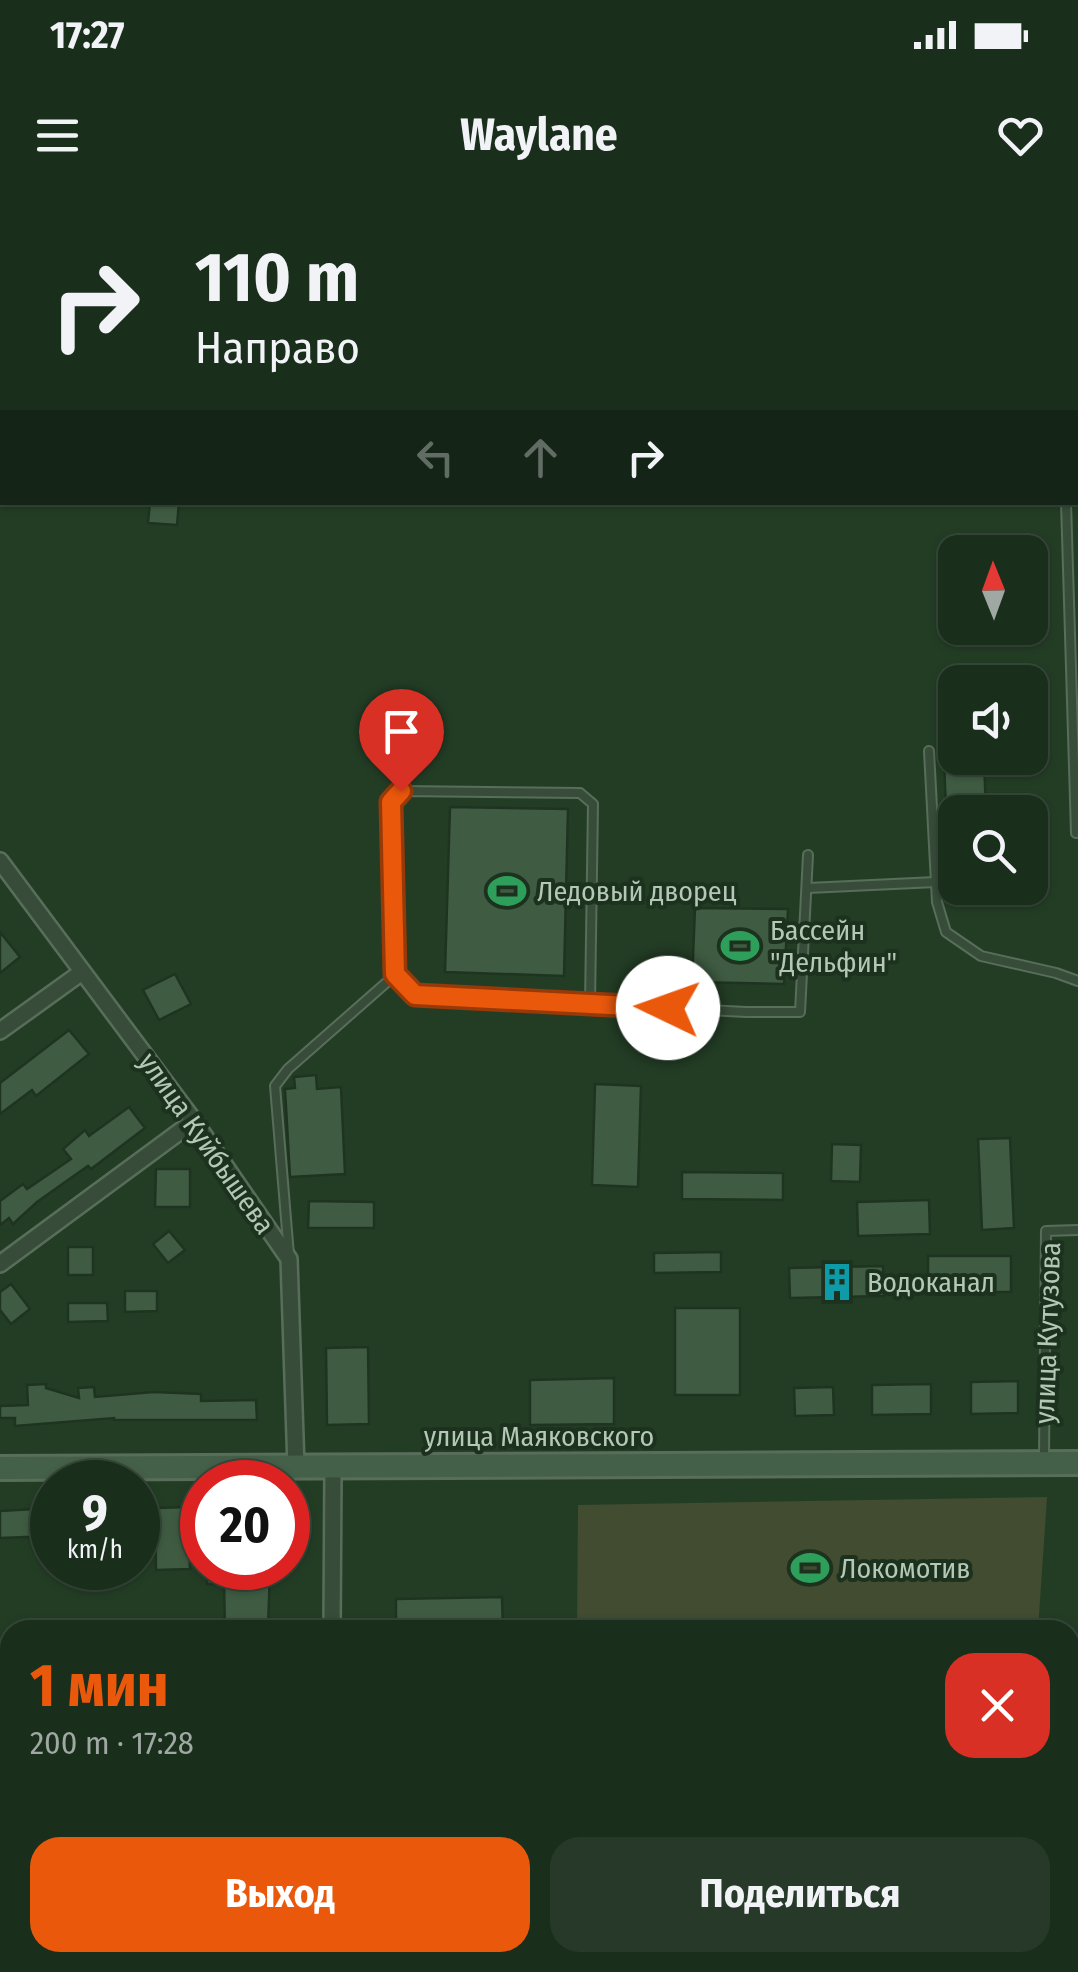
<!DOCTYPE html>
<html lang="ru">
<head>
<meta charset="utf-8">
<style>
	:root { --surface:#1a2e1c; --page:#273a29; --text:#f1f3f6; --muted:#9fa8a3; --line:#384a3b; --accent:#ea580c }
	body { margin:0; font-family:"Fira Sans Condensed",sans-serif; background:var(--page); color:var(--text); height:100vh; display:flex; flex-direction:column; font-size:38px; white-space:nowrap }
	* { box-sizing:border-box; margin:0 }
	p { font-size:32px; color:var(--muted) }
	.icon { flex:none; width:55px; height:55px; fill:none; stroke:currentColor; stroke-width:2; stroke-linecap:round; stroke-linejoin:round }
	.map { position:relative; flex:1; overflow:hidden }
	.side { position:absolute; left:0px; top:1420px; width:1080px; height:352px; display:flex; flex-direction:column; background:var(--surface); border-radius:30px 30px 0 0; box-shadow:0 2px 8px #0004,0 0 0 2px var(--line) }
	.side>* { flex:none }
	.hud { position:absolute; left:0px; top:0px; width:1080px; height:305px; box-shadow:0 2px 8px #0004,0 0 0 2px var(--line); background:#1a2e1c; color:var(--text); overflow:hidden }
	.needle { width:65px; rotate:359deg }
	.fabs { position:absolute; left:938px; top:335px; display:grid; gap:20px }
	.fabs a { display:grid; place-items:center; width:110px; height:110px; border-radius:20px; background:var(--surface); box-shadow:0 2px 8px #0004,0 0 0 2px var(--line); font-size:50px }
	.speed { position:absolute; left:30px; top:1260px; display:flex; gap:20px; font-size:50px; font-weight:700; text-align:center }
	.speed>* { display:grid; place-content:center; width:130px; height:130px; border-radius:50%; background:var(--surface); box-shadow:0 2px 8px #0004,0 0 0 2px var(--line); line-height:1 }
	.speed small { font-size:25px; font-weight:400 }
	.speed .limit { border:15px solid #d22; background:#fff; color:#111 }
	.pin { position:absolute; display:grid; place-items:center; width:85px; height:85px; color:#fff; margin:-102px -42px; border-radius:50% 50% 50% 0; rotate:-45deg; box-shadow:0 0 10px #0007 }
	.pin .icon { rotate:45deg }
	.me { position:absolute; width:110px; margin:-55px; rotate:273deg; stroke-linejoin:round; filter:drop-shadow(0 0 8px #0008) }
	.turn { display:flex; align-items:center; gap:35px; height:210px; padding:0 30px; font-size:45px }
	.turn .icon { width:130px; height:130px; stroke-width:2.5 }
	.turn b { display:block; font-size:70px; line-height:85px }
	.lanes { display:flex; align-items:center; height:95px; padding:0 30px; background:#0003; justify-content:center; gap:50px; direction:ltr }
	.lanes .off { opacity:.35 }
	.round { display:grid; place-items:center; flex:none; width:105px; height:105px; border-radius:30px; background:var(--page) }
	.overview { display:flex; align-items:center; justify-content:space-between; height:170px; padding:0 30px }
	h1 { font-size:60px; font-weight:700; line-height:75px; color:var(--accent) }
	.primary-button { display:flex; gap:20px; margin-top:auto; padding:20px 30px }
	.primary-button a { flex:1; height:115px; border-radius:30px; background:var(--accent); color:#fff; font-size:40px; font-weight:700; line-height:115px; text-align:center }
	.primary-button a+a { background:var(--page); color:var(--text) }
	.status { display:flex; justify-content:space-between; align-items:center; height:70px; padding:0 50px; background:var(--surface); direction:ltr }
	.status svg { height:28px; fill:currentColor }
	header { display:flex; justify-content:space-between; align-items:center; height:130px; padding:0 30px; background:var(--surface); font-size:45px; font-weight:700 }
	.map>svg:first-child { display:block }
	.green { fill:#414c31 }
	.building { fill:#3f5c42; stroke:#1e3420; stroke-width:2.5 }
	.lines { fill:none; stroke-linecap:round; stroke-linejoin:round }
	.service-casing { stroke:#586d5a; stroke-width:12 }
	.minor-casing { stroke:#586d5a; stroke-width:20 }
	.secondary-casing { stroke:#586d5a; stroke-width:28 }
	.service { stroke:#374d39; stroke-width:8 }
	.minor { stroke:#374d39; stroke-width:15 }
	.secondary { stroke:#456049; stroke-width:22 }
	.route-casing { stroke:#983908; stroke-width:25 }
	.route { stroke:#ea580c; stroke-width:18 }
	.labels { text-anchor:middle; stroke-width:8; stroke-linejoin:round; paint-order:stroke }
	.poi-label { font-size:28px; fill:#b3c8b5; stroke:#1c321e; text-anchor:start }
	.street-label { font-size:28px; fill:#b3c8b5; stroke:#1c321e }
</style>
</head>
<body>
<div class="status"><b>17:27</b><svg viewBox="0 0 49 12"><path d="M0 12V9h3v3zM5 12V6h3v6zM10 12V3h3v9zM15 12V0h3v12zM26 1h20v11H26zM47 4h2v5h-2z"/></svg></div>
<header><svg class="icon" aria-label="menu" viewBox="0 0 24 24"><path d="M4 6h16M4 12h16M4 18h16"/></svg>Waylane<svg class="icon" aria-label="heart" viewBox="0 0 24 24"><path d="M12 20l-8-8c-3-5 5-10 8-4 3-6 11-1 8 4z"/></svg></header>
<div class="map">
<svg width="1078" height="1772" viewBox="0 0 1078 1772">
	<rect width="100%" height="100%" fill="#233d25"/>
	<g class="green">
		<path d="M1047,1297l-9,133h-461l1,-125z"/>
		<path d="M573,1763v-1l235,1 -235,6z"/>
	</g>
	<g class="building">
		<path d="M150,302h29l-2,23 -29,-2z"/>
		<path d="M944,558h40l2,54h-40z"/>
		<path d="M450,607l118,2 -4,167 -119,-4z"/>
		<path d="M695,708l93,1 -4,75 -92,-2z"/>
		<path d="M0,732l20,25 -20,16z"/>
		<path d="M175,774l16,30 -32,16 -16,-30z"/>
		<path d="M69,830l20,24 -53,42 -4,-6 -32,24v-31z"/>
		<path d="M316,875l1,14 24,-2 4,87 -55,3 -5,-88 10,-1 -1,-11z"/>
		<path d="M595,884l46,2 -3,101 -46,-2z"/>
		<path d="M129,907l16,21 -54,41 -3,-3 -51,36 -24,22 -4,-6 -9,7v-24l23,-17 4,5 44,-30 -8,-10 22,-19 4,6z"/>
		<path d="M1010,938l4,90 -32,2 -4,-91z"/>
		<path d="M832,944l29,1 -1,37 -29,-1z"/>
		<path d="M156,969h34v38h-35z"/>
		<path d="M682,972l101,1v27l-101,-1z"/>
		<path d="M929,1000l1,34 -72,2 -1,-34z"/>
		<path d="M309,1001l65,1v26h-66z"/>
		<path d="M169,1031l16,19 -17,13 -15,-19z"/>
		<rect x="68" y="1047" width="25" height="28"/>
		<path d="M721,1052v20l-67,1v-20z"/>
		<rect x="928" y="1056" width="83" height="36"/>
		<path d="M883,1066l1,30 -94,2 -1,-30z"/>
		<path d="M11,1084l19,25 -19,15 -11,-14v-18z"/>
		<path d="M125,1091h32v20l-32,1z"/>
		<path d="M68,1103h39l1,18 -40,1z"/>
		<rect x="675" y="1108" width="65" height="87"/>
		<path d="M368,1147l1,77 -42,1 -1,-77z"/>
		<path d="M614,1178v46l-84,1v-45z"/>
		<path d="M1018,1181v32l-47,1v-32z"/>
		<path d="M46,1184v4l33,10 -1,-10 16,-1 1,10 59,-5 47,2v7l55,-1 1,20h-143v-2l-99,8v-8h-15v-12l28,-1 -1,-20z"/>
		<path d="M931,1184v30l-59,1v-30z"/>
		<path d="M833,1187l1,28 -39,1 -1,-28z"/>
		<path d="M188,1307l2,62 -34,1 -1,-62z"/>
		<path d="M52,1308v28l-52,2v-27z"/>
		<path d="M208,1368h62l-2,62h-43l-1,-46h-17z"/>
		<path d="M502,1397l1,33h-107v-31z"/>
	</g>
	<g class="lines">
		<g class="service-casing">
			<g id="service">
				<path d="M1066,302l10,331"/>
				<path d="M929,551l8,151 9,30 35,24 75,17 22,8"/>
				<path d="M808,688l128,-6"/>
				<path d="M590,804l3,-200 -13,-11 -179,-2 -10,11 4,173 20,20 331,17h54l8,-157"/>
				<path d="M289,1055l-14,-169 13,-17 107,-94"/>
				<path d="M1044,1259l2,-228 32,-1"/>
			</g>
		</g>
		<g class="minor-casing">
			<g id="minor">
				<path d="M1074,2h4"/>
				<path d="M0,9h2"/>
				<path d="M0,228h2"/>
				<path d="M0,661l194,260 95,138 7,208"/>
				<path d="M0,831l82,-59"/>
				<path d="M0,1064l194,-143"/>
				<path d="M332,1430l1,-163"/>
				<path d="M0,1495h10"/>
				<path d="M0,1755h10"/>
				<path d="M342,1762l1,10"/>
			</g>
		</g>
		<g class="secondary-casing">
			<path id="secondary" d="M0,1268l1078,-5"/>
		</g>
		<use href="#service" class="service"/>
		<use href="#minor" class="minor"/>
		<use href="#secondary" class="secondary"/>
	</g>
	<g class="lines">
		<g class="route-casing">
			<path id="route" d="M401,591l-10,11 4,172 20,21 253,13"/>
		</g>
		<use href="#route" class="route"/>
	</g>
	<defs>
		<g id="stadium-bare" transform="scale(3)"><path d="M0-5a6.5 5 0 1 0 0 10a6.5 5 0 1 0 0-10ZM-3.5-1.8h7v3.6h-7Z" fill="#2e9e5b" stroke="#1c321e" stroke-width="2.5" paint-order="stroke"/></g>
		<g id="building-bare" transform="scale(3)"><path d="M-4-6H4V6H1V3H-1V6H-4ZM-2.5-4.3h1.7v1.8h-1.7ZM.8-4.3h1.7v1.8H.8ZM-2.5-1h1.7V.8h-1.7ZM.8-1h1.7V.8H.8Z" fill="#0f9aa8" stroke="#1c321e" stroke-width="2.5" paint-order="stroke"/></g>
	</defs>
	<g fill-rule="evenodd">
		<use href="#stadium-bare" x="507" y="691"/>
		<use href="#stadium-bare" x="740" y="746"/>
		<use href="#building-bare" x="837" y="1082"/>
		<use href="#stadium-bare" x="810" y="1368"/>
	</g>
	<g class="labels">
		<g class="poi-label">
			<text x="537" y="701">Ледовый дворец</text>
			<text x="770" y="740">Бассейн<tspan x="770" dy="32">"Дельфин"</tspan></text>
			<text x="867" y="1092">Водоканал</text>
			<text x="840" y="1378">Локомотив</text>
		</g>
		<g class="street-label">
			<text transform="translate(207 943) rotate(55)" y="10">улица Куйбышева</text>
			<text transform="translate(1047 1133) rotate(-88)" y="10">улица Кутузова</text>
			<text x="539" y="1246">улица Маяковского</text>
		</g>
	</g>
</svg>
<div class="fabs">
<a><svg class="needle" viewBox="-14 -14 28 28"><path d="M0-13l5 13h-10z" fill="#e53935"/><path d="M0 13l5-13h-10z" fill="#9fa8a3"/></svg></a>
<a><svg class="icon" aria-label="sound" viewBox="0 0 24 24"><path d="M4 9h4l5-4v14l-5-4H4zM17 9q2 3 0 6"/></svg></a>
<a><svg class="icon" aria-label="search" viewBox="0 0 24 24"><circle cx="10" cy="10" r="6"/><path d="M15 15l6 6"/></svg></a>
</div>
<div class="speed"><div>9<small>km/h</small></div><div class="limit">20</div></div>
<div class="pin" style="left:401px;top:591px;background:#d93025"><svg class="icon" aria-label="arrive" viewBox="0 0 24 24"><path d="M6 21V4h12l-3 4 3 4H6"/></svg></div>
<svg class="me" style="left:668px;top:808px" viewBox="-20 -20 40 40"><circle r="19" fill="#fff"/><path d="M0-13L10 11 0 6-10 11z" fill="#ea580c"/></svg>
<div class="hud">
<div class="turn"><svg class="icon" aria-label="right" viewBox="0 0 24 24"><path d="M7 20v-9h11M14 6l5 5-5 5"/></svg><div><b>110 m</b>Направо</div></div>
<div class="lanes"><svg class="icon off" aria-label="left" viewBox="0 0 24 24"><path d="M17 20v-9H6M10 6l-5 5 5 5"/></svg><svg class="icon off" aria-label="ahead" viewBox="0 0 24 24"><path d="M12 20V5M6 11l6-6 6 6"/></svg><svg class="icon" aria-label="right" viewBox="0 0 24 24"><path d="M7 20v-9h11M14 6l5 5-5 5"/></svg></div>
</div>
<section class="side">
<div class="overview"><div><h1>1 мин</h1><p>200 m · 17:28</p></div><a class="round" style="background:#d93025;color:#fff"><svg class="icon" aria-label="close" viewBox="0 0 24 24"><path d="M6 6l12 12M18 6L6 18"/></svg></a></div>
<div class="primary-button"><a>Выход</a><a>Поделиться</a></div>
</section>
</div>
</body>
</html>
